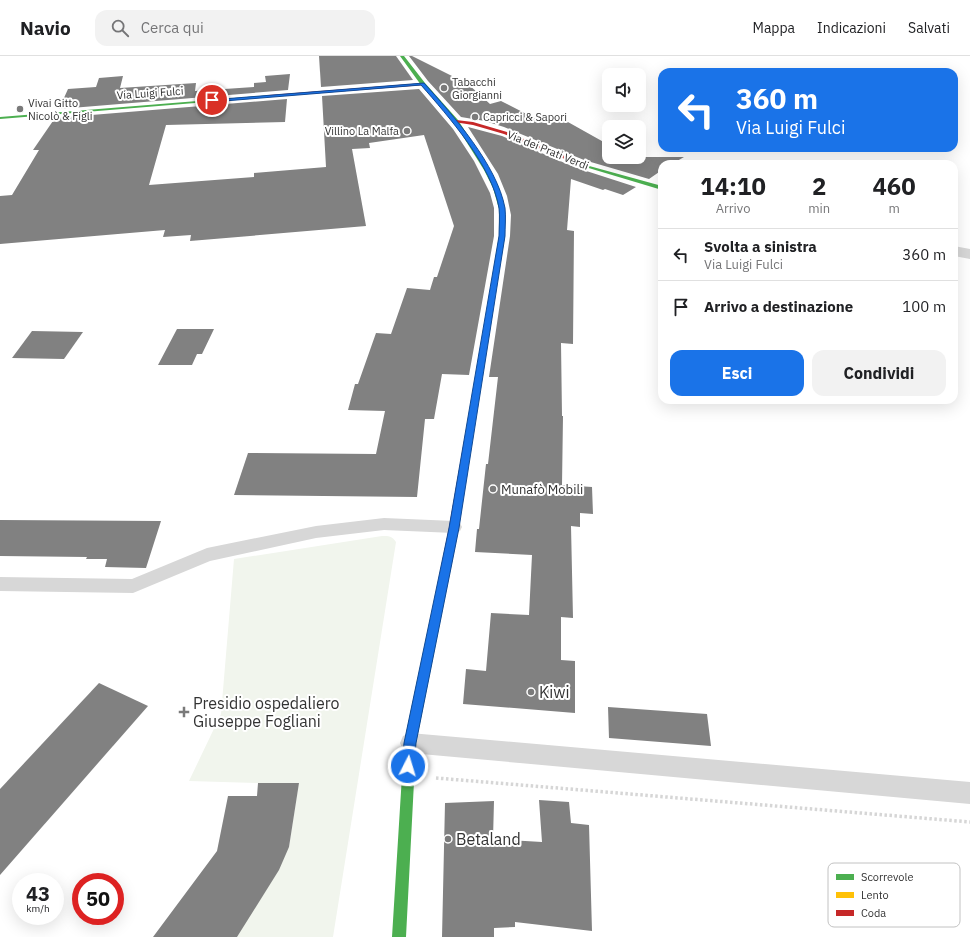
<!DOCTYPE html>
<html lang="it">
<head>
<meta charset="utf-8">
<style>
	:root { --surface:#fff; --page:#f2f2f2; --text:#202124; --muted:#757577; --line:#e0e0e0; --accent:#1a73e8 }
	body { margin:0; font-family:"IBM Plex Sans",sans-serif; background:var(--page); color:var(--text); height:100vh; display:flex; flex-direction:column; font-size:15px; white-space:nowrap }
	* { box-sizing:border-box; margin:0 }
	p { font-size:13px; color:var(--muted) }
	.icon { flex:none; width:22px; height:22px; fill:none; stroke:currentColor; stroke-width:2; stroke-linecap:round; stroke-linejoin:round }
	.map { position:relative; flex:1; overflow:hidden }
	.details { position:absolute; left:658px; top:104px; width:300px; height:244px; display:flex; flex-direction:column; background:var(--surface); border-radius:12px; box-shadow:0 4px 16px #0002 }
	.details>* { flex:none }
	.banner { position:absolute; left:658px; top:12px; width:300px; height:84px; border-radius:12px; box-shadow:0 4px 16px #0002; background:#1a73e8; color:#fff; overflow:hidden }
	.buttons { position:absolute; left:602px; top:12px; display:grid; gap:8px }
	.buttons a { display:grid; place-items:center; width:44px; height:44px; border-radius:8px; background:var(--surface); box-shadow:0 4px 16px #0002; font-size:20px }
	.speed { position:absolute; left:12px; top:817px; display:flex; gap:8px; font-size:20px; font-weight:700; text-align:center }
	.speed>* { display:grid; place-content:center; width:52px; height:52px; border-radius:50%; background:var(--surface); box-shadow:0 4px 16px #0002; line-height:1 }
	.speed small { font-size:10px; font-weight:400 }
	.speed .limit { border:6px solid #d22; background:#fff; color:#111 }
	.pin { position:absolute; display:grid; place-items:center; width:34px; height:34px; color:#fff; margin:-17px; border:2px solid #fff; border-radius:50%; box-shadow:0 1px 4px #0007 }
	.me { position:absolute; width:44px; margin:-22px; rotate:5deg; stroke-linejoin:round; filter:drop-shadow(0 0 3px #0008) }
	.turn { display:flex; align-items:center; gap:14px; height:84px; padding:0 12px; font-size:18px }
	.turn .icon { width:52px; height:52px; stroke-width:2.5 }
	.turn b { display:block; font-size:28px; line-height:34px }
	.eta { display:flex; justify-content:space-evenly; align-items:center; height:68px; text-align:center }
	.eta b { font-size:24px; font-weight:800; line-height:28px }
	.cta { display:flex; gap:8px; margin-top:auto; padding:8px 12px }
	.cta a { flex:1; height:46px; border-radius:12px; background:var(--accent); color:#fff; font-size:16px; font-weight:800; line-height:46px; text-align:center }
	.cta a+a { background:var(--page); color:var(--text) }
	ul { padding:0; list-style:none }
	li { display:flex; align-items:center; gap:12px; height:52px; padding:0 12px; border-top:1px solid var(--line) }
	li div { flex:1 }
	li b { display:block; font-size:15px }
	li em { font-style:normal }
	header { display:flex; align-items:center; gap:24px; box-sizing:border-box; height:56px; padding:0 20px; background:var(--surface); border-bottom:1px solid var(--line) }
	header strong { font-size:19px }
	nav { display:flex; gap:22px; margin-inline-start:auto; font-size:14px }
	.search { width:280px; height:36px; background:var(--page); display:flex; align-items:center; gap:10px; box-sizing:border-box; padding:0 14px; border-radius:12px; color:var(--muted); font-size:15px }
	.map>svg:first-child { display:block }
	.green { fill:#f1f5ed }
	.building { fill:#818181 }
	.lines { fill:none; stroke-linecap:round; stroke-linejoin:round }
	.path { stroke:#d6d6d6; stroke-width:3.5; stroke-dasharray:2.5 2.5; stroke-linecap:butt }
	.lane { fill:#d7d7d7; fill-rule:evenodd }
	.street { fill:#d7d7d7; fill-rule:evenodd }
	.fast { fill:#4caf50; fill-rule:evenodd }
	.slow { fill:#ffc107; fill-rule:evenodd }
	.jam { fill:#c62828; fill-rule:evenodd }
	.route { fill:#1a73e8; stroke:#114b97 }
	.poi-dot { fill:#7a7a7a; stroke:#fff; stroke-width:1.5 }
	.labels { text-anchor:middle; stroke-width:4; stroke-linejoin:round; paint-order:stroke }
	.far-poi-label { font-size:11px; fill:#333; stroke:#fff; text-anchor:start }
	.far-street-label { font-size:11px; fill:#333; stroke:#fff }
	.poi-label { font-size:13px; fill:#333; stroke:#fff; text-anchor:start }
	.near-poi-label { font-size:16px; fill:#333; stroke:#fff; text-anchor:start }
	.key { fill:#fff; stroke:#c2c2c2; stroke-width:1 }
	.key-label { font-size:11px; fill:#333 }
</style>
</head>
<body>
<header>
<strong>Navio</strong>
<div class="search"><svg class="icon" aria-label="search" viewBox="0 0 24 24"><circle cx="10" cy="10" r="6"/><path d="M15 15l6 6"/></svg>Cerca qui</div>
<nav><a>Mappa</a><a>Indicazioni</a><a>Salvati</a></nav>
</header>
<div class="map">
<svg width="970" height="881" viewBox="0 0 970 881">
	<rect width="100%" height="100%" fill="#fff"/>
	<path class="green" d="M382,480c7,0 10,0 14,6l-63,395h-96l52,-90 10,-64h-41l-69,-2 32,-67 13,-155z"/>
	<g class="building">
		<path d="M319,0h77l17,24 -92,7z"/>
		<path d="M409,0h3l56,28 22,20 11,-3 41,21 17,-5 50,28v12h75l-12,7h-10v6l-13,9 -65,-19 -80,-33 -19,-6 -24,-4 -33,-36z"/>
		<path d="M290,18l-2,16 -229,19 9,-20 28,-2 3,-9 24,-2 -3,12 76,-5 -1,8 59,-4v-4l12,-1 -1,-6z"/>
		<path d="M419,33l34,40 21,32 16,32 4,15v28l-25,139 -27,-1 -8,45h-9l-8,78 -183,-2 14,-42 128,1 9,-43 -37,-1 7,-26h3l18,-51 15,1 16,-46 23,2 4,-13h3l17,-51 -30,-91 -55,8 1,5 -18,1 14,77 -176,15 1,-6 -28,2 2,-7 -165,14v-48l12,-1 27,-45h-6l22,-32 232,-19 -2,23 -119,3 -17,60 105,-8v-4l72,-6 -4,-71z"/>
		<path d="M468,71l34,9 72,31 62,20 -13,8 -18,-6 -2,1 -32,-11 -4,51 7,1 -1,113 -12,-1 1,73h1l-1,69 30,2 1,27 -13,-1v14l-9,-1 2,92 -12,-1v43l14,1v52l-112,-9 3,-35 20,2 5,-58 38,2 3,-60 -57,-3 2,-23h2l7,-65h2l10,-87h-9l21,-141 1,-21 -4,-19 -9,-22z"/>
		<path d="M177,273h37l-12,25h-5l-5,11h-34z"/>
		<path d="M32,275l51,1 -19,27 -52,-1z"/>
		<path d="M0,464l161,1 -15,47 -41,-1 2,-8h-21l1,-2 -87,-1z"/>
		<path d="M99,627l49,23 -148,169v-86z"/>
		<path d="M608,651l99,7 4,32 -102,-8z"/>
		<path d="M258,727h41l-10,64 -10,23 -42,67h-84l64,-86 11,-55h29z"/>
		<path d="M539,744l30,2 2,21 18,2 3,106 -77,-9v5l-21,1v9h-52l3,-134 49,-2 -1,38 49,3z"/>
	</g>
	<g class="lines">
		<path class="path" d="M436,722l534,44"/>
		<g class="lane">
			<path d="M384,462l70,3 6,2 2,4 -2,4 -6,2 -70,-3 -68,8 -106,23 -77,32 -133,-2v-14l132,2 75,-31 109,-22z"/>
			<path d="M410,677l560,49v22l-560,-51 -7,-3 -3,-7 3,-7z"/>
		</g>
		<path class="street" d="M954,190l16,3v10l-16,-3z"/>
		<g class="fast">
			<path d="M400,0h4l21,27 33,37 32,50 9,18 6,21v27l-13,76h-4l-1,-1 12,-75v-27l-6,-21 -9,-18 -30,-48 -33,-37z"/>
			<path d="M271,39l-2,2 -269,22v-2z"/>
			<path d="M582,108l80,22v4l-80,-24z"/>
			<path d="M441,532l4,1 1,3 -30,151 -10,194h-14l12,-194 32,-151 1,-3z"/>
		</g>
		<path class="slow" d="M490,253l3,2 -21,130 -4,3 -4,-3 23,-130z"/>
		<g class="jam">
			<path d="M423,27l2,2 -156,12 -2,-1 2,-1z"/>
			<path d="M456,64l17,2 34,10 80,33 -5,1 -78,-32 -31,-9 -19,-3v-2z"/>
			<path d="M468,382l4,3 -13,86 -13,65 -1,3 -4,1 -4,-1 -1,-3 13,-65 15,-86z"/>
		</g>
	</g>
	<path class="route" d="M424,27c29,32 73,82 81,125 1,9 0,19 0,28l-46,292 -43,215 -2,23 -1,4 -5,2 -4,-2 -2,-4 2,-23 45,-215 50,-292c0,-9 1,-19 0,-28 -7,-42 -50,-91 -78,-123l-209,17 -2,-2z"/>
	<g class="poi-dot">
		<circle cx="444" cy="32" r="4"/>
		<circle cx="20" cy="53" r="4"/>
		<circle cx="475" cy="61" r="4"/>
		<circle cx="407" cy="75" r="4"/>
		<circle cx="493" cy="433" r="4"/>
		<circle cx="531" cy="636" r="4"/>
		<path d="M182 650h4v4h4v4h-4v4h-4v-4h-4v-4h4z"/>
		<circle cx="448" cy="783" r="4"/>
	</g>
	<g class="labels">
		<g class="far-poi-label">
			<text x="452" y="30">Tabacchi<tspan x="452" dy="13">Giorgianni</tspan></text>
			<text x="28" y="51">Vivai Gitto<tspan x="28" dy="13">Nicolò &amp; Figli</tspan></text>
			<text x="483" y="65">Capricci &amp; Sapori</text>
			<text x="399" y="79" text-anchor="end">Villino La Malfa</text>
		</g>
		<g class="far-street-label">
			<text transform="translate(150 37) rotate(-4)" y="4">Via Luigi Fulci</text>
			<text transform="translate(548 94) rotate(22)" y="4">Via dei Prati Verdi</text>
		</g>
		<g class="poi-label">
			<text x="501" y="438">Munafò Mobili</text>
		</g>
		<g class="near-poi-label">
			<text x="539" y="642">Kiwi</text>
			<text x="193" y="653">Presidio ospedaliero<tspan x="193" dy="18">Giuseppe Fogliani</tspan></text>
			<text x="456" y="789">Betaland</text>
		</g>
	</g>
	<rect x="828" y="807" width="132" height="64" rx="6" class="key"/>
	<rect x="836" y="818" width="18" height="6" fill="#4caf50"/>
	<rect x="836" y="836" width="18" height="6" fill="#ffc107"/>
	<rect x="836" y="854" width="18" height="6" fill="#c62828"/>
	<g class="key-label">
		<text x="861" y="825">Scorrevole</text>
		<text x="861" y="843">Lento</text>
		<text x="861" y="861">Coda</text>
	</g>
</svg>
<div class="buttons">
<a><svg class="icon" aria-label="sound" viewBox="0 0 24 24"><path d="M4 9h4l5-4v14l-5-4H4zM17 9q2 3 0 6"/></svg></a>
<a><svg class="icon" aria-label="layers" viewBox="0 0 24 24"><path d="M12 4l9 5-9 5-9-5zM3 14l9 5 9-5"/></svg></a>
</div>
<div class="speed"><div>43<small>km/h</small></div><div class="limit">50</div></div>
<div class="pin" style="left:212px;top:44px;background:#d93025"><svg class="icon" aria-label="arrive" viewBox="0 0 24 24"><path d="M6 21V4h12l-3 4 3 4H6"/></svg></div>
<svg class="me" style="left:408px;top:710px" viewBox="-20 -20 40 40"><circle r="17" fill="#1a73e8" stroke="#fff" stroke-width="3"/><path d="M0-11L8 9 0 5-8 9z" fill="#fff"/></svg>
<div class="banner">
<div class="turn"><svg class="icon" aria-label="left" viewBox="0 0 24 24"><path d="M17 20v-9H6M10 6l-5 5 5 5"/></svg><div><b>360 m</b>Via Luigi Fulci</div></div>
</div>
<section class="details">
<div class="eta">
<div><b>14:10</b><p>Arrivo</p></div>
<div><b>2</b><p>min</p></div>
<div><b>460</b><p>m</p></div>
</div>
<ul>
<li><svg class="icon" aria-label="left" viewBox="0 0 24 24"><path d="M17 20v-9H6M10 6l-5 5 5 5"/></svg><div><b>Svolta a sinistra</b><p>Via Luigi Fulci</p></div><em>360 m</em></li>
<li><svg class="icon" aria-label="arrive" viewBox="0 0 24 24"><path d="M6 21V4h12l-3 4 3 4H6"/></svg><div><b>Arrivo a destinazione</b></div><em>100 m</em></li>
</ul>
<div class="cta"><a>Esci</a><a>Condividi</a></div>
</section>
</div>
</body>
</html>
